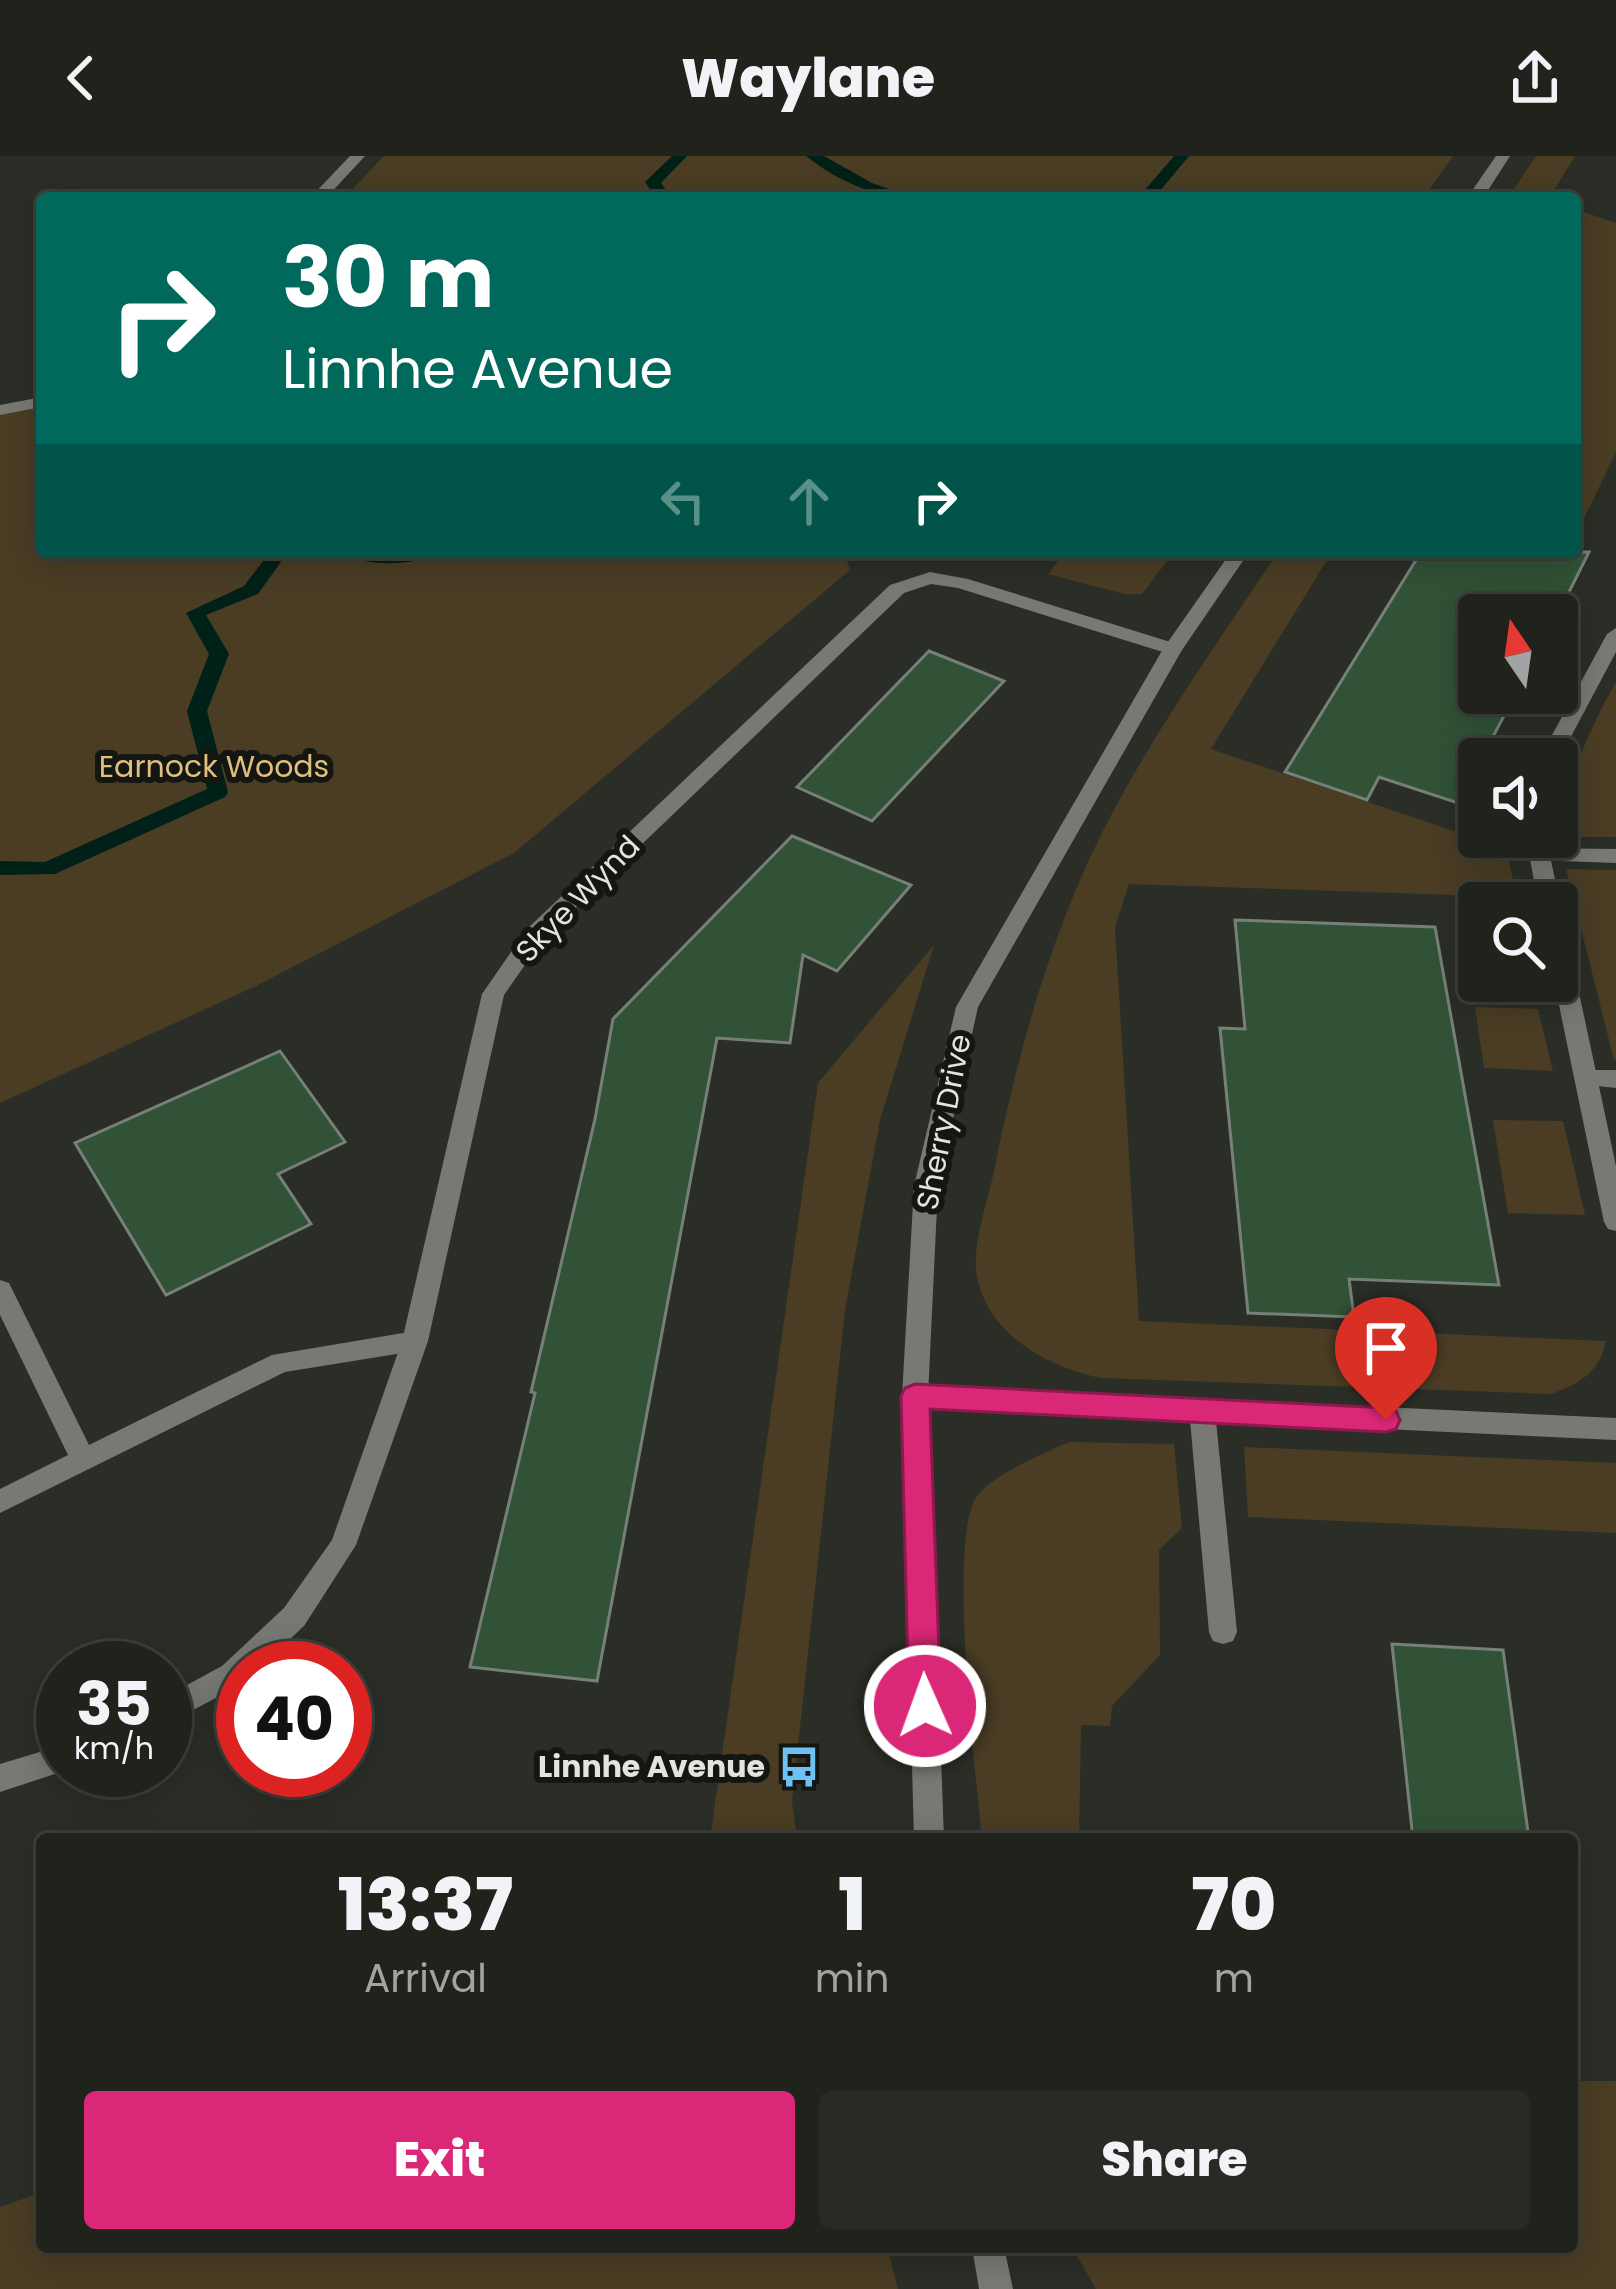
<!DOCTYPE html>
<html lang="en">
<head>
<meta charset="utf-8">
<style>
	:root { --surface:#20221c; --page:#282a25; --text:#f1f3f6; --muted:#a2a4a3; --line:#3d3f3b; --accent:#db2777 }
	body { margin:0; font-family:Poppins,sans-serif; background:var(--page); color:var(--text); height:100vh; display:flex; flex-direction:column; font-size:45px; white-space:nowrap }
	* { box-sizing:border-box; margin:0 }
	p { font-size:39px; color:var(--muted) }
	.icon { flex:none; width:66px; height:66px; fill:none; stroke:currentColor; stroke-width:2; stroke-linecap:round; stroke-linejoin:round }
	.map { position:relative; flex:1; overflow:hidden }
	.panel { position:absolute; left:36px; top:1677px; width:1542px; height:420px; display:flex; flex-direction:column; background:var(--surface); border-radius:12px; box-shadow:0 6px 30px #0003,0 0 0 3px var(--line) }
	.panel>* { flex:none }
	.hud { position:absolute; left:36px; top:36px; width:1545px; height:366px; border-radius:12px; box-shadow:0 6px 30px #0003,0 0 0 3px var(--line); background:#00695c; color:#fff; overflow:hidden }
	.needle { width:78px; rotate:347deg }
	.tools { position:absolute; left:1458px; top:438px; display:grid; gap:24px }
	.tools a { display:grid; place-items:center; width:120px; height:120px; border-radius:12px; background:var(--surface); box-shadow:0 6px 30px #0003,0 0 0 3px var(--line); font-size:60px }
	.speed { position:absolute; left:36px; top:1485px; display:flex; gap:24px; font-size:60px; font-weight:700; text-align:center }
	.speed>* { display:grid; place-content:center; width:156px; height:156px; border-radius:50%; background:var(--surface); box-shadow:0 6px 30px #0003,0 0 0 3px var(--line); line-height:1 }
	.speed small { font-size:30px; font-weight:400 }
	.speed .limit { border:18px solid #d22; background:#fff; color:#111 }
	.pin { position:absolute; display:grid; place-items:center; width:102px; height:102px; color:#fff; margin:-123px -51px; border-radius:50% 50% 50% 0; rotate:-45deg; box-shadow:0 0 12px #0007 }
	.pin .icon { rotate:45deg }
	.me { position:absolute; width:132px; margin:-66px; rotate:358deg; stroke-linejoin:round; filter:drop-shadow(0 0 9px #0008) }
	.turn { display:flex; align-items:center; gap:42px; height:252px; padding:0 48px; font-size:54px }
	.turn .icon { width:156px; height:156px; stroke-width:2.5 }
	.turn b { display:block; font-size:84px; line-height:102px }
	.lanes { display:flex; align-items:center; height:114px; padding:0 48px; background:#0003; justify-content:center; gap:60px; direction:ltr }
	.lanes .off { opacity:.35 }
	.eta { display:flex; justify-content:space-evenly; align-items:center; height:204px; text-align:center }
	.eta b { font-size:72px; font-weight:800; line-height:84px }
	.cta { display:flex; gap:24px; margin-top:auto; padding:24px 48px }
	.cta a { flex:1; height:138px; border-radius:12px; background:var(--accent); color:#fff; font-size:48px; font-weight:800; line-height:138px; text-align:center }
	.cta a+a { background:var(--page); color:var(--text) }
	header { display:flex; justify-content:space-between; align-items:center; height:156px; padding:0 48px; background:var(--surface); font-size:54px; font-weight:800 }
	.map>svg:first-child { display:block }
	.green { fill:#4a3d24 }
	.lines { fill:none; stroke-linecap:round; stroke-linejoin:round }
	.stream { fill:#002117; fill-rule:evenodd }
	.building { fill:#315237; stroke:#778078; stroke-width:3 }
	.service { fill:#797974; fill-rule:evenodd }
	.minor { fill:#797974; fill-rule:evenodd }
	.tertiary { fill:#797974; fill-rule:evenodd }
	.route { fill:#db2777; stroke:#8e194d; stroke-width:3 }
	.labels { text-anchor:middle; stroke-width:12; stroke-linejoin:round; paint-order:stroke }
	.park-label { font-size:30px; fill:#dfbe7f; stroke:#141612 }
	.street-label { font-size:30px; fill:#e2e5df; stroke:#141612 }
	.poi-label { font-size:30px; font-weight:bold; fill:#e2e5df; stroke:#141612; text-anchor:end }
</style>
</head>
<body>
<header><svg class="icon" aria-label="back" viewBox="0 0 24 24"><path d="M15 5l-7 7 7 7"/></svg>Waylane<svg class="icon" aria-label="share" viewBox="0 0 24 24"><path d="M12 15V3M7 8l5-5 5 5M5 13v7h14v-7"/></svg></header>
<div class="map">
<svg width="1616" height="2133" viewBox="0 0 1616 2133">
	<rect width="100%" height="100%" fill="#2a2e26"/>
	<g class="green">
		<path d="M384,0h1069l-30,42h-1079z"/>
		<path d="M1536,0h39l-26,42h-41z"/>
		<path d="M1575,53l41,14v229l-41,85z"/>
		<path d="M42,251v145h802l6,18 -336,283 -258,133 -256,117v-688z"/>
		<path d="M1065,396h109l-32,42h-18l-76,-20z"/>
		<path d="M1278,396h54l-121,197 258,87 10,-16v17h25l14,66h-39v20l-18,-1 -6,-27 -326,-11 -14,43 24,394 467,20c-6,31 -27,43 -55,53l-451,-16c-51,-11 -107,-40 -122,-96 -9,-33 11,-83 17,-116 21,-104 49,-207 93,-304 49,-107 125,-212 190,-310z"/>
		<path d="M1616,526v155h-56c5,-54 29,-108 56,-155z"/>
		<path d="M1566,713l50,1v190h-2z"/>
		<path d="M934,789l-54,175 -35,190 -53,492 5,37h-87l108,-756z"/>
		<path d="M1475,851l63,2 15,62 -69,-3z"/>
		<path d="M1493,964l70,1 22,94 -77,-2z"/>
		<path d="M1069,1286l105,2 8,84 -23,22 1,105 -48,51 -2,20 -29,-1 -2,114h-97c-6,-65 -34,-290 -7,-340 13,-23 70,-46 94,-57z"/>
		<path d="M1244,1291l372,16v70l-368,-16z"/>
		<path d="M1572,1925h44v208h-520l-24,-42h500z"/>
		<path d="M42,2036v55h845l11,42h-898v-82z"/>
	</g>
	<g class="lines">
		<g class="stream">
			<path d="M672,0h15l-26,27 11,15h-16l-11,-16z"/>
			<path d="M806,0h18l48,27 42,15c-39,0 -78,-18 -108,-42z"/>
			<path d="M1174,0h15l-35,42h-16z"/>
			<path d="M270,396h18l-30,42 -52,21 23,39 -22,57 21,81 -3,5 -170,77 -55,1v-14l45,1 162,-73 -20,-78 22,-57 -23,-41 58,-27z"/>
			<path d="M338,396h102c-24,15 -78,15 -102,0z"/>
		</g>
	</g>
	<g class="building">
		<path d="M1421,396h168l-32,64 -78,-1v78h37l-58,110 -79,-26 -12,23 -82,-28z"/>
		<path d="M929,495l75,30 -132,140 -75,-34z"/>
		<path d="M792,680l119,49 -74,86 -34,-16 -13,88 -73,-5 -120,643 -127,-14 65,-274 -4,-1 64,-273 18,-100z"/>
		<path d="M1235,764l200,7 64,358 -150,-6 5,38 -106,-4 -28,-285 25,1z"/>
		<path d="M280,895l65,91 -67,32 33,50 -145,71 -91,-152z"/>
		<path d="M1392,1488l111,6 26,189h-116z"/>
	</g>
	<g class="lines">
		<g class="service">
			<path d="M1539,692l77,1v14l-84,-3 -3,-5 3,-5z"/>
			<path d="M1586,914h30v18l-38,-4 -3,-6z"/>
			<path d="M0,1124l9,3 80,162 183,-90 143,-24 9,3 4,7 -4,7 -9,3 -130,21 -285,141v-24l68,-34 -68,-140z"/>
		</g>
		<g class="minor">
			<path d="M350,0h15l-39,42h-16z"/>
			<path d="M42,241v10l-42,8v-10z"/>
			<path d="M930,416l38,7 212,66 3,4 -10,6 -7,-2 -208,-65 -27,-4 -27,9 -361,346 -39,56 -76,346 -72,204 -52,81 -45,42h-16l-1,16 -77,41v-28l57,-31 62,-58 48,-68 70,-199 80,-347 45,-65 363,-344z"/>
			<path d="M1616,472v24l-57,107 -2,3v-3h-18l68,-125z"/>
			<path d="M1526,681h20l14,66 -3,4v-4h-19z"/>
			<path d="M1557,777l11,8 48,225v65l-8,-2 -4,-7 -50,-241z"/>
			<path d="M915,1229l701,33v22l-400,-19 21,211 -4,9 -10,3 -10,-3 -4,-9 -19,-212 -275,-13 -9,-3 -4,-8 4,-8z"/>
			<path d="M63,1589v25h4l-67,22v-28z"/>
		</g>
		<g class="tertiary">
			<path d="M1496,0h14l-27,42h-16z"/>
			<path d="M1231,396h18l-67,98 -204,357 -40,179 -10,210 16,443h-30l-12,-443 12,-210 42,-179 207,-358z"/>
			<path d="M972,2091h32l9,42h-34z"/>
		</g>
	</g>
	<path class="route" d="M915,1228l471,24 10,3 4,9 -4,9 -10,3 -456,-23 11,297 -5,11 -11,4 -12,-4 -4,-11 -8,-310 4,-8z"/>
	<defs>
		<g id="bus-bare" transform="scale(3.24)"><path d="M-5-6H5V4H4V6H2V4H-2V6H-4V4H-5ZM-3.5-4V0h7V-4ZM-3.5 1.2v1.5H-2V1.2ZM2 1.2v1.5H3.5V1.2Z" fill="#6ec2f3" stroke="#141612" stroke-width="2.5" paint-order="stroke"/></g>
	</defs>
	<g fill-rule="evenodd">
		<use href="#bus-bare" x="799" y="1611"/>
	</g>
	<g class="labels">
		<g class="park-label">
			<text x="214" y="621">Earnock Woods</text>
		</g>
		<g class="street-label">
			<text transform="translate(578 743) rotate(-46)" y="10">Skye Wynd</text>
			<text transform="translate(944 966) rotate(-79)" y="10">Sherry Drive</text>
		</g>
		<g class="poi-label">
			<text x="765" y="1621">Linnhe Avenue</text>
		</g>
	</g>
</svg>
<div class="tools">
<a><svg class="needle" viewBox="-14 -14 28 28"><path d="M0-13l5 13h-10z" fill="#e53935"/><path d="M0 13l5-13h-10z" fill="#a2a4a3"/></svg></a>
<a><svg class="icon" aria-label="sound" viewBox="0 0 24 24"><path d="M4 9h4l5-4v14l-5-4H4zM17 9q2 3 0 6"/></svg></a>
<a><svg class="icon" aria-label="search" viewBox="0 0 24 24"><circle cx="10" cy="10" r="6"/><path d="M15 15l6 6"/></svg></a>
</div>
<div class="speed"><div>35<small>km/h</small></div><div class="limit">40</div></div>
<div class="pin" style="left:1386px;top:1264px;background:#d93025"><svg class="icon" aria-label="arrive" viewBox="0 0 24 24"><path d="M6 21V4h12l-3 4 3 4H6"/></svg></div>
<svg class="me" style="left:925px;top:1550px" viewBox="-20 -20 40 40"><circle r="17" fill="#db2777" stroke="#fff" stroke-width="3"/><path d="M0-11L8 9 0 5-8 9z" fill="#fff"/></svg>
<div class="hud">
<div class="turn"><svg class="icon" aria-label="right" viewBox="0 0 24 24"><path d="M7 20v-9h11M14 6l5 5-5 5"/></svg><div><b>30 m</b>Linnhe Avenue</div></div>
<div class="lanes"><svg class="icon off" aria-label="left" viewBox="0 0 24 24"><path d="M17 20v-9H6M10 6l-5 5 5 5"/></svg><svg class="icon off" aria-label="ahead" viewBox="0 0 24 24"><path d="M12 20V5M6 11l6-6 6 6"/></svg><svg class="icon" aria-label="right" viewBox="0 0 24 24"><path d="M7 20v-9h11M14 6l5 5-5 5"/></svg></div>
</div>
<section class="panel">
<div class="eta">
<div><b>13:37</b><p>Arrival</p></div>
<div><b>1</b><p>min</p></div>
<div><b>70</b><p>m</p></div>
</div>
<div class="cta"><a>Exit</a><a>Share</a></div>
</section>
</div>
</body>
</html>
